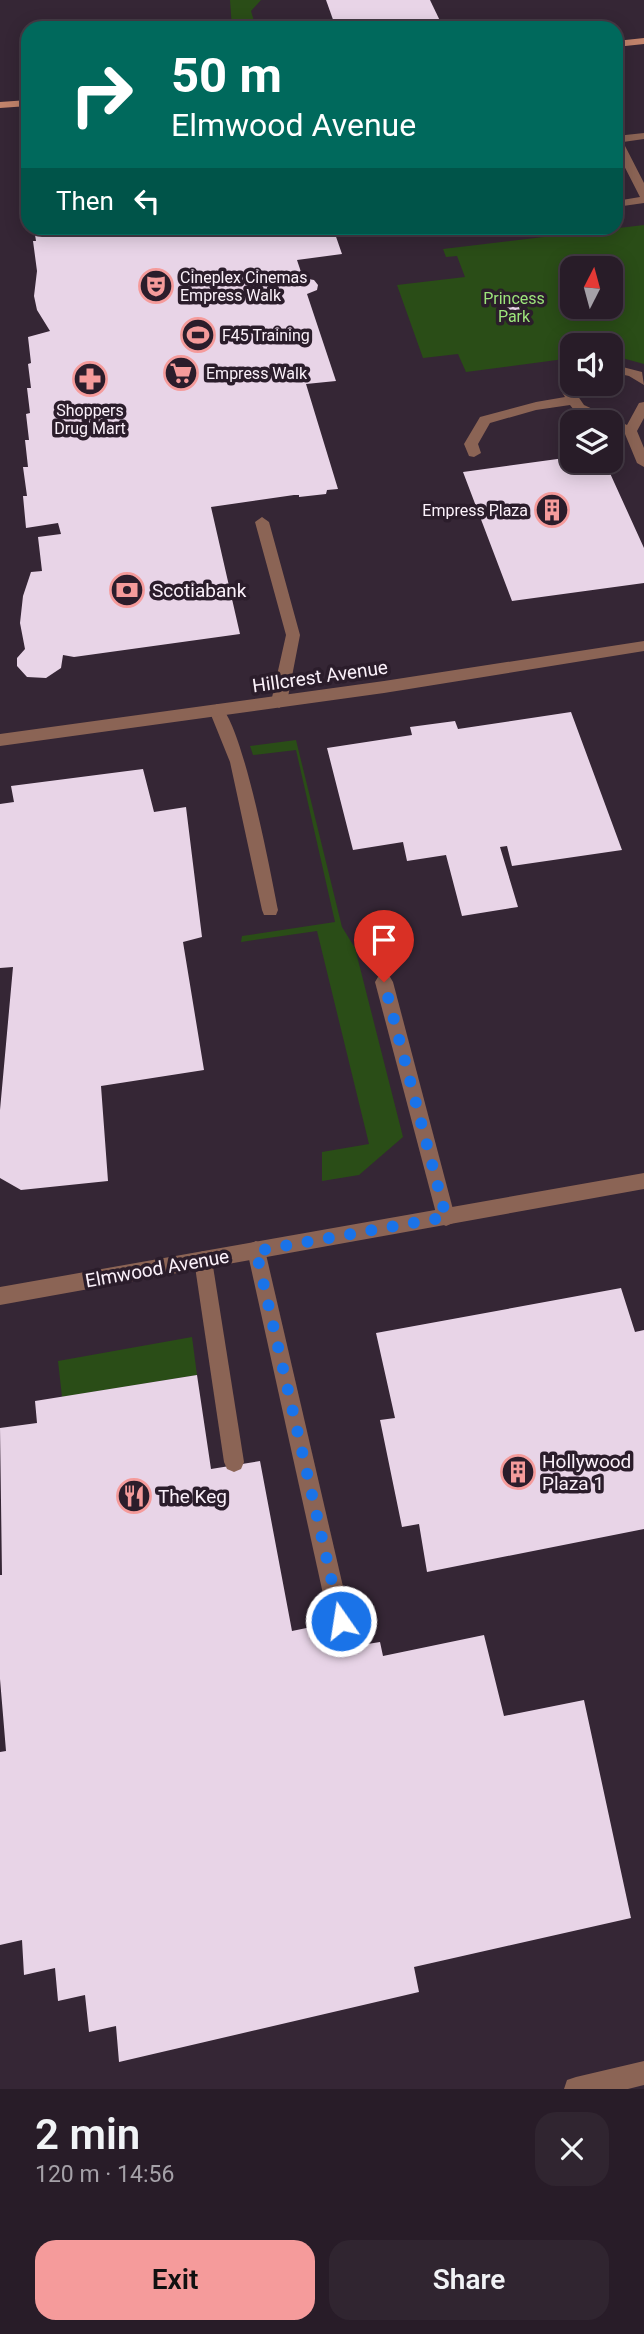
<!DOCTYPE html>
<html lang="en">
<head>
<meta charset="utf-8">
<style>
	:root { --surface:#281c28; --page:#302530; --text:#f1f3f6; --muted:#a5a1a8; --line:#443a45; --accent:#f59b9b }
	body { margin:0; font-family:Roboto,sans-serif; background:var(--page); color:var(--text); height:100vh; display:flex; flex-direction:column; font-size:26px; white-space:nowrap }
	* { box-sizing:border-box; margin:0 }
	p { font-size:23px; color:var(--muted) }
	.icon { flex:none; width:38px; height:38px; fill:none; stroke:currentColor; stroke-width:2; stroke-linecap:round; stroke-linejoin:round }
	.map { position:relative; height:2089px; overflow:hidden }
	.drawer { display:flex; flex-direction:column; background:var(--surface); flex:1 }
	.drawer>* { flex:none }
	.hud { position:absolute; left:21px; top:21px; width:602px; height:214px; border-radius:21px; box-shadow:0 4px 18px #0003,0 0 0 2px var(--line); background:#00695c; color:#fff; overflow:hidden }
	.needle { width:46px; rotate:6deg }
	.controls { position:absolute; left:560px; top:256px; display:grid; gap:14px }
	.controls a { display:grid; place-items:center; width:63px; height:63px; border-radius:14px; background:var(--surface); box-shadow:0 4px 18px #0003,0 0 0 2px var(--line); font-size:35px }
	.pin { position:absolute; display:grid; place-items:center; width:60px; height:60px; color:#fff; margin:-72px -30px; border-radius:50% 50% 50% 0; rotate:-45deg; box-shadow:0 0 7px #0007 }
	.pin .icon { rotate:45deg }
	.me { position:absolute; width:77px; margin:-38px; rotate:347deg; stroke-linejoin:round; filter:drop-shadow(0 0 5px #0008) }
	.turn { display:flex; align-items:center; gap:24px; height:147px; padding:0 35px; font-size:32px }
	.turn .icon { width:91px; height:91px; stroke-width:2.5 }
	.turn b { display:block; font-size:49px; line-height:60px }
	.then { display:flex; align-items:center; height:66px; padding:0 35px; background:#0003; gap:14px; font-size:26px }
	.round { display:grid; place-items:center; flex:none; width:74px; height:74px; border-radius:21px; background:var(--page) }
	.overview { display:flex; align-items:center; justify-content:space-between; height:119px; padding:0 35px }
	h1 { font-size:42px; font-weight:600; line-height:52px }
	.button { display:flex; gap:14px; margin-top:auto; padding:14px 35px }
	.button a { flex:1; height:80px; border-radius:21px; background:var(--accent); color:#111; font-size:28px; font-weight:600; line-height:80px; text-align:center }
	.button a+a { background:var(--page); color:var(--text) }
	.map>svg:first-child { display:block }
	.green { fill:#2a4d17; fill-rule:evenodd }
	.building { fill:#e8d4e7 }
	.lines { fill:none; stroke-linecap:round; stroke-linejoin:round }
	.lane { fill:#8b6455; fill-rule:evenodd }
	.street { fill:#8b6455; fill-rule:evenodd }
	.secondary { fill:#c1836b; fill-rule:evenodd }
	.route { stroke:#1a73e8; stroke-width:12; stroke-dasharray:0 21.6 }
	.labels { text-anchor:middle; stroke-width:7; stroke-linejoin:round; paint-order:stroke }
	.far-poi-label { font-size:16px; fill:#fbf1fa; stroke:#2b1d2b; text-anchor:start }
	.far-park-label { font-size:16px; fill:#9ce47b; stroke:#2b1d2b }
	.poi-label { font-size:19px; fill:#fbf1fa; stroke:#2b1d2b; text-anchor:start }
	.street-label { font-size:19px; fill:#fbf1fa; stroke:#2b1d2b }
</style>
</head>
<body>
<div class="map">
<svg width="644" height="2089" viewBox="0 0 644 2089">
	<rect width="100%" height="100%" fill="#352635"/>
	<g class="green">
		<path d="M230,0h31l-10,11 5,17h-24z"/>
		<path d="M644,225v139l-33,-9v-10h-39v13l-106,14 -8,-18 -35,4 -26,-73 68,-8 -8,-21 -11,1 -3,-8zM572,268h39v38h-39z"/>
		<path d="M296,740l46,187 13,21 48,189 -44,38 -37,6v-29l47,-8 -52,-213 -76,11 1,-6 93,-14 -39,-172 -43,5 -3,-9z"/>
		<path d="M192,1337l5,38 -135,22 -4,-36z"/>
	</g>
	<g class="building">
		<path d="M326,0h104l12,25 -30,3h-76z"/>
		<path d="M34,228h299l9,26 -45,6 6,18 11,2 4,5 -1,5 -10,4 29,87 -30,3 32,105 -11,1 -1,4 -27,3v-2h-5l-83,12 29,127 -166,23 -11,-2 -2,13 -15,10 -19,-1 -10,-11v-8l8,-9 -5,-26 3,-27 8,-24 11,-1 -4,-34 23,-3 -3,-11 -32,5 -3,-32h4l-4,-29h5l-3,-27h4l-3,-26 4,-1 -3,-25h4l-3,-24 3,-1 -3,-26 22,-6 -13,-21 -3,-14 3,-25 -4,-30h3z"/>
		<path d="M516,300l4,10 -16,2 -5,-11z"/>
		<path d="M572,457v3h32l40,88v35l-132,18 -49,-129z"/>
		<path d="M571,712l51,138 -110,16 -5,-20 -7,1 18,60 -56,9 -16,-61 -39,6 -4,-19 -50,8 -26,-102 85,-13 -2,-8 45,-6 3,8z"/>
		<path d="M143,769l11,43 32,-5 16,130 -19,5 21,128 -103,16 7,95 -87,9 -21,-12v-68l13,-143 -13,1v-164l14,-2 -3,-16z"/>
		<path d="M621,1288l14,44 9,-2v199l-217,43 -8,-48 -17,3 -22,-107 15,-2 -19,-85z"/>
		<path d="M197,1375l14,94 49,-8 32,170 58,-12 5,27 25,-4 3,14 101,-21 20,81 80,-16 47,218 -217,49 5,25 -300,70 -3,-36 -27,6 -4,-37 -27,6 -3,-33 -31,7 -2,-35 -22,5v-193l6,-1 -6,-72v-104h2l-2,-147 37,-5 -2,-22z"/>
	</g>
	<g class="lines">
		<g class="lane">
			<path d="M644,133v6l-21,3 21,41v20l-28,4v-6l24,-4 -24,-47v-14z"/>
			<path d="M488,228h50c-11,8 -39,8 -50,0z"/>
			<path d="M611,364l31,8 2,13 -15,-9 -18,-4z"/>
			<path d="M572,375v8h4l-3,6 11,16 43,20 12,-22 5,-1v16l-7,13 7,17v19l-7,-4 -12,-29 -14,-6v-6c-15,0 -32,-4 -41,-17l-34,5 -46,13 -12,21 3,9 -7,4 -5,-1 -5,-12 16,-27 56,-15 29,-5 -5,-8 7,-13z"/>
			<path d="M262,517l7,5 31,113 -13,67 -8,6 -8,-6 15,-67 -31,-113z"/>
			<path d="M217,704c24,8 55,176 61,206l-2,5h-12l-2,-5 -32,-148 -21,-52z"/>
			<path d="M384,975l6,2 3,5 62,235 -2,6 -7,3 -7,-3 -2,-6 -62,-235 3,-5z"/>
			<path d="M256,1241l7,3 2,6 86,371 -3,8 -8,3 -8,-3 -3,-8 -82,-371 2,-6z"/>
			<path d="M203,1251l7,3 2,6 32,202 -3,7 -7,3 -7,-3 -3,-7 -30,-202 2,-6z"/>
		</g>
		<g class="street">
			<path d="M644,641v10l-260,42 -384,53v-12l384,-53z"/>
			<path d="M644,1173v16l-644,116v-18z"/>
			<path d="M644,2061v24l-16,4h-64l3,-9 9,-3z"/>
		</g>
		<g class="secondary">
			<path d="M644,38v6l-28,3v-6z"/>
			<path d="M28,100v6l-28,2v-6z"/>
		</g>
	</g>
	<g class="lines">
		<path class="route" d="M341,1621l-85,-370 190,-34 -62,-235"/>
	</g>
	<defs>
		<g id="theatre-ring" transform="scale(1.75)"><circle r="9.5" fill="#2b1d2b" stroke="#f59b9b" stroke-width="1.5"/><path d="M-5-5.5Q0-4 5-5.5V0Q5 5 0 6Q-5 5-5 0ZM-3.3-2.5H-1v1.5H-3.3ZM1-2.5H3.3v1.5H1ZM-2.8 1Q0 5.5 2.8 1Z" fill="#f59b9b"/></g>
		<g id="stadium-ring" transform="scale(1.75)"><circle r="9.5" fill="#2b1d2b" stroke="#f59b9b" stroke-width="1.5"/><path d="M0-5a6.5 5 0 1 0 0 10a6.5 5 0 1 0 0-10ZM-3.5-1.8h7v3.6h-7Z" fill="#f59b9b"/></g>
		<g id="supermarket-ring" transform="scale(1.75)"><circle r="9.5" fill="#2b1d2b" stroke="#f59b9b" stroke-width="1.5"/><path d="M-6-5.5h2.5l.6 2H6L4.5 2H-2.5L-4.4-4H-6ZM-1.5 3.2a1.3 1.3 0 1 0 .1 0ZM3 3.2a1.3 1.3 0 1 0 .1 0Z" fill="#f59b9b"/></g>
		<g id="pharmacy-ring" transform="scale(1.75)"><circle r="9.5" fill="#2b1d2b" stroke="#f59b9b" stroke-width="1.5"/><path d="M-2-6h4v4h4v4h-4v4h-4v-4h-4v-4h4Z" fill="#f59b9b"/></g>
		<g id="building-ring" transform="scale(1.75)"><circle r="9.5" fill="#2b1d2b" stroke="#f59b9b" stroke-width="1.5"/><path d="M-4-6H4V6H1V3H-1V6H-4ZM-2.5-4.3h1.7v1.8h-1.7ZM.8-4.3h1.7v1.8H.8ZM-2.5-1h1.7V.8h-1.7ZM.8-1h1.7V.8H.8Z" fill="#f59b9b"/></g>
		<g id="bank-ring" transform="scale(1.75)"><circle r="9.5" fill="#2b1d2b" stroke="#f59b9b" stroke-width="1.5"/><path d="M-6-4H6V4H-6ZM0-2.3a2.3 2.3 0 1 0 0 4.6a2.3 2.3 0 1 0 0-4.6Z" fill="#f59b9b"/></g>
		<g id="restaurant-ring" transform="scale(1.75)"><circle r="9.5" fill="#2b1d2b" stroke="#f59b9b" stroke-width="1.5"/><path d="M-5-6h1v4h1v-4h1v4h1v-4h1v5L-1.5 .5V6h-2V.5L-5-1ZM5-6V6H3V1.5H1.5Q1.5-4 5-6Z" fill="#f59b9b"/></g>
	</defs>
	<g fill-rule="evenodd">
		<use href="#theatre-ring" x="156" y="286"/>
		<use href="#stadium-ring" x="198" y="335"/>
		<use href="#supermarket-ring" x="181" y="373"/>
		<use href="#pharmacy-ring" x="90" y="379"/>
		<use href="#building-ring" x="552" y="510"/>
		<use href="#bank-ring" x="127" y="590"/>
		<use href="#building-ring" x="518" y="1472"/>
		<use href="#restaurant-ring" x="134" y="1496"/>
	</g>
	<g class="labels">
		<g class="far-poi-label">
			<text x="180" y="283">Cineplex Cinemas<tspan x="180" dy="18">Empress Walk</tspan></text>
			<text x="222" y="341">F45 Training</text>
			<text x="206" y="379">Empress Walk</text>
			<text x="90" y="416" text-anchor="middle">Shoppers<tspan x="90" dy="18">Drug Mart</tspan></text>
			<text x="528" y="516" text-anchor="end">Empress Plaza</text>
		</g>
		<g class="far-park-label">
			<text x="514" y="304">Princess<tspan x="514" dy="18">Park</tspan></text>
		</g>
		<g class="poi-label">
			<text x="152" y="597">Scotiabank</text>
			<text x="542" y="1468">Hollywood<tspan x="542" dy="22">Plaza 1</tspan></text>
			<text x="158" y="1503">The Keg</text>
		</g>
		<g class="street-label">
			<text transform="translate(320 676) rotate(-8)" y="7">Hillcrest Avenue</text>
			<text transform="translate(157 1268) rotate(-10)" y="7">Elmwood Avenue</text>
		</g>
	</g>
</svg>
<div class="controls">
<a><svg class="needle" viewBox="-14 -14 28 28"><path d="M0-13l5 13h-10z" fill="#e53935"/><path d="M0 13l5-13h-10z" fill="#a5a1a8"/></svg></a>
<a><svg class="icon" aria-label="sound" viewBox="0 0 24 24"><path d="M4 9h4l5-4v14l-5-4H4zM17 9q2 3 0 6"/></svg></a>
<a><svg class="icon" aria-label="layers" viewBox="0 0 24 24"><path d="M12 4l9 5-9 5-9-5zM3 14l9 5 9-5"/></svg></a>
</div>
<div class="pin" style="left:384px;top:982px;background:#d93025"><svg class="icon" aria-label="arrive" viewBox="0 0 24 24"><path d="M6 21V4h12l-3 4 3 4H6"/></svg></div>
<svg class="me" style="left:341px;top:1621px" viewBox="-20 -20 40 40"><circle r="17" fill="#1a73e8" stroke="#fff" stroke-width="3"/><path d="M0-11L8 9 0 5-8 9z" fill="#fff"/></svg>
<div class="hud">
<div class="turn"><svg class="icon" aria-label="right" viewBox="0 0 24 24"><path d="M7 20v-9h11M14 6l5 5-5 5"/></svg><div><b>50 m</b>Elmwood Avenue</div></div>
<div class="then">Then<svg class="icon" aria-label="left" viewBox="0 0 24 24"><path d="M17 20v-9H6M10 6l-5 5 5 5"/></svg></div>
</div>
</div>
<section class="drawer">
<div class="overview"><div><h1>2 min</h1><p>120 m · 14:56</p></div><a class="round"><svg class="icon" aria-label="close" viewBox="0 0 24 24"><path d="M6 6l12 12M18 6L6 18"/></svg></a></div>
<div class="button"><a>Exit</a><a>Share</a></div>
</section>
</body>
</html>
